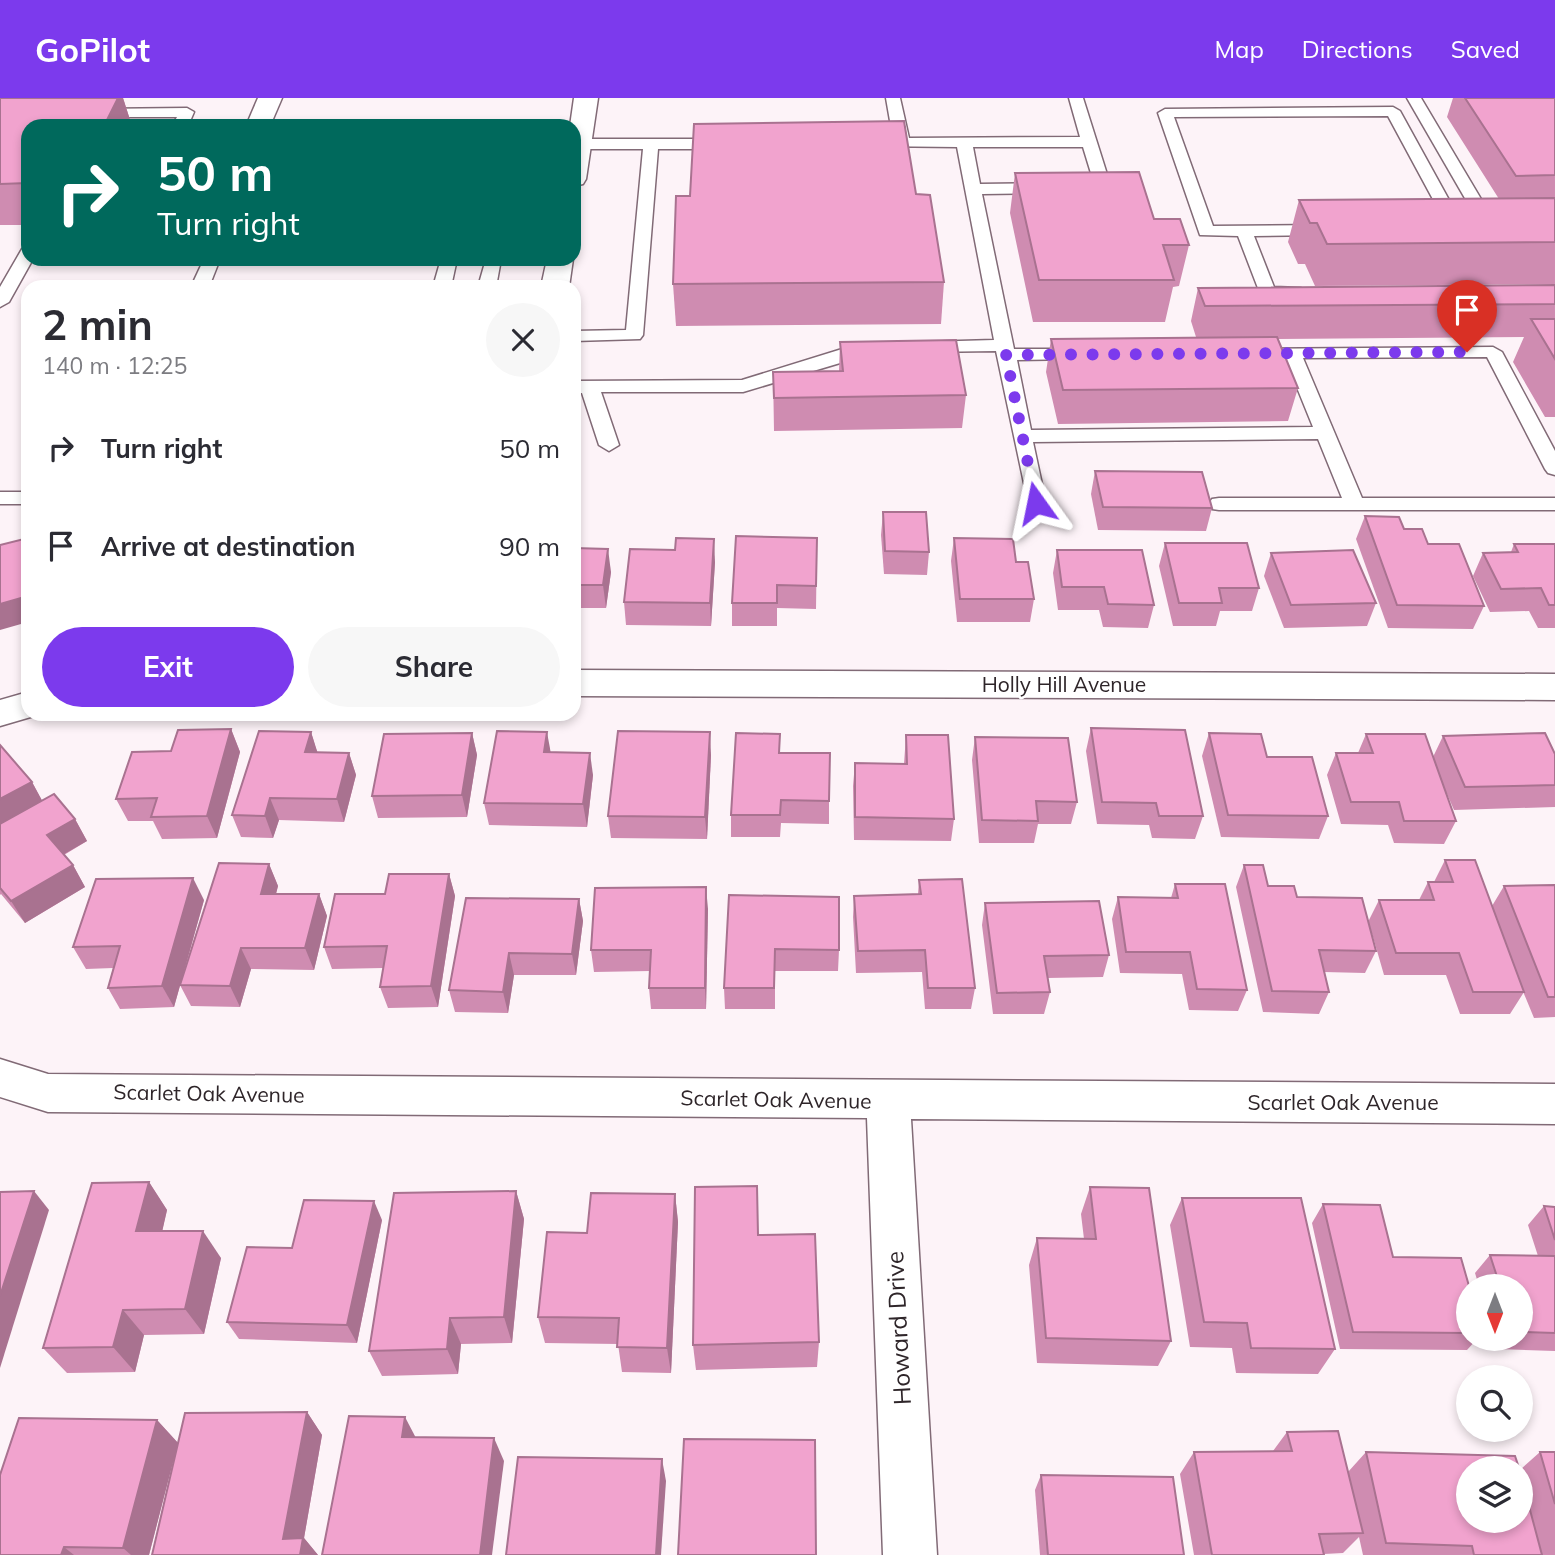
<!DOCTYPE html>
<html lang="en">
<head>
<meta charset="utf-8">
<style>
	:root { --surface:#fff; --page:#f7f7f7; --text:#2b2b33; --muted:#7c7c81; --accent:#7c3aed }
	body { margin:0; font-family:Mulish,sans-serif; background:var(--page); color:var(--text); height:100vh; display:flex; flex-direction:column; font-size:26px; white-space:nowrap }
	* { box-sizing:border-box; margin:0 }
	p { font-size:23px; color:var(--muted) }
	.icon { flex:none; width:38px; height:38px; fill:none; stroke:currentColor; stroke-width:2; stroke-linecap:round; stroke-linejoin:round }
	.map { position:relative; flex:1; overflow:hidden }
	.side { position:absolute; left:21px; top:182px; width:560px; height:441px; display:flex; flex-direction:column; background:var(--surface); border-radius:21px; box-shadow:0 4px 10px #0003 }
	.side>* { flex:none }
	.top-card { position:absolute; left:21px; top:21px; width:560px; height:147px; border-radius:21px; box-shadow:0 4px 10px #0003; background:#00695c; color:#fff; overflow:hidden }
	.needle { width:46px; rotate:180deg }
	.tools { position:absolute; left:1456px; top:1176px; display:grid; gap:14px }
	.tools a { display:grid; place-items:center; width:77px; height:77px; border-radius:50%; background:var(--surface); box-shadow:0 4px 10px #0003; font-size:35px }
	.pin { position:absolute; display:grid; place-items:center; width:60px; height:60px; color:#fff; margin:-72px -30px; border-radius:50% 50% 50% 0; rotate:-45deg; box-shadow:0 0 7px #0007 }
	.pin .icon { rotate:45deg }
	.me { position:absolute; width:77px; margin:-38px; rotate:348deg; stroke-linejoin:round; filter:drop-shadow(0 0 5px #0008) }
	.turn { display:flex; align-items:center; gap:24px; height:147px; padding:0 21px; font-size:32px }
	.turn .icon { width:91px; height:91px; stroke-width:2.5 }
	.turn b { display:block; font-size:49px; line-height:60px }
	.round { display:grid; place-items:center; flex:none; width:74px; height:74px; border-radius:37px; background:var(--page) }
	.headline { display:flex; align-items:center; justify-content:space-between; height:119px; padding:0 21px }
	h1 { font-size:42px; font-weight:700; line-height:52px }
	.action { display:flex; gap:14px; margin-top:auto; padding:14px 21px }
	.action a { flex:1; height:80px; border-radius:42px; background:var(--accent); color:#fff; font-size:28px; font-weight:700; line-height:80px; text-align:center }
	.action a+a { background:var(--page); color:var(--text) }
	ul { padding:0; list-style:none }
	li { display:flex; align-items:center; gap:21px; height:98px; padding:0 21px }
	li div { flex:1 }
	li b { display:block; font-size:26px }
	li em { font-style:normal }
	header { display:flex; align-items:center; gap:42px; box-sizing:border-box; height:98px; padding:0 35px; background:var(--accent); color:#fff }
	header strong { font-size:33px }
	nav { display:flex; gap:38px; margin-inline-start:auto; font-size:24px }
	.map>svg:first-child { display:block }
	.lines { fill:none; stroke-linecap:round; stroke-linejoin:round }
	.lane-casing { stroke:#816a76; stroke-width:3 }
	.street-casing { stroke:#816a76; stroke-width:3 }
	.lane { fill:#fff; fill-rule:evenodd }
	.street { fill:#fff; fill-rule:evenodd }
	.wall { fill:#cf8cb1 }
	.shaded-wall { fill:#a97290 }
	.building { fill:#f1a3ce; stroke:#a97290; stroke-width:2 }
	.route { stroke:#7c3aed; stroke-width:12; stroke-dasharray:0 21.6 }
	.labels { text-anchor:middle; stroke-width:5; stroke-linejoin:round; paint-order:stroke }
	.street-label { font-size:21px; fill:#2e2529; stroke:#fff }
	.near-street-label { font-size:24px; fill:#2e2529; stroke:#fff }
</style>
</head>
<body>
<header>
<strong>GoPilot</strong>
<nav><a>Map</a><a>Directions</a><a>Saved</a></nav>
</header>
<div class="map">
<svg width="1555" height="1457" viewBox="0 0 1555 1457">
	<rect width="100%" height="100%" fill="#fdf3f8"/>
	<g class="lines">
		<g class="lane-casing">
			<g id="lane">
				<path d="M886,0h14l9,40 171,-1 -11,-39h14l28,89 -2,3 -23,3 -8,-5 2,-3 14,-2 -11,-36h-110l7,37 66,-1 8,5 -8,5 -64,1 32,155h65l9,5 -9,5 -62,1 14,70 282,-3 -28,-69 -39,-1 -3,-4 3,-4 247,-2 9,5 53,99v24l-7,-2 -3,-4 -58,-112 -184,1 59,140h193v12h-336l-7,-1 -3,-5 3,-5 7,-1h123l-24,-59 -285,3 13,61 -3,4h-14l-33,-156 -72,1 -9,-5 9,-5 70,-2 -37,-193 -87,-1 -3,-3 3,-3 23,-2z"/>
				<path d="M1407,0h14l76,128 -2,3 -6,2 -8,-5z"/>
				<path d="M1393,9l7,4 65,118 -2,4h-12l-2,-4 -61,-113 -214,1 39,109 110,-1 8,5 -8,5 -69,1 20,51 27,1 3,4 -9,5 -34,-1 -23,-60 -38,-1 -42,-122 7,-4z"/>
				<path d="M187,10l7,4 -6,14h-16l5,-9h-82l-7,-4 7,-4z"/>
				<path d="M574,41h150l8,5 -8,5h-66l-15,186 -3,4 -66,2v-10l52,-1 17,-181h-69z"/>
				<path d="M28,150v11h5l-24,43 -9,5v-20l22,-38z"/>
				<path d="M204,161h16l-11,28h-18z"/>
				<path d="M441,161h16l-6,28h-18z"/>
				<path d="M486,161h20l-6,6 -4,22h-18z"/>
				<path d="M871,245l9,5 -3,4 -134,40h-142l18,53 -10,6 -10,-6 -17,-52h-8v-12l168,-1 113,-35z"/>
				<rect x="0" y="394" width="28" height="12"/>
			</g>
		</g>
		<g class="street-casing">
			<g id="street">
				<path d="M258,0h24l-12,28h-24z"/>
				<path d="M574,0h24l-12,81 -3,5 -9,2v-60h-4z"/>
				<path d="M547,161h26l-4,28h-28z"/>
				<path d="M574,572l981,4v26l-981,-4z"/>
				<path d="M28,594v22h13l-41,12v-26z"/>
				<path d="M0,961l48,15 1507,10v40l-644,-5 26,436h-54l-16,-437 -819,-6 -48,-15z"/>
			</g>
		</g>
		<use href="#lane" class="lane"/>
		<use href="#street" class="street"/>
	</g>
	<g class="wall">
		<path d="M0,0h123l9,28h-104v99h-28z"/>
		<path d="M1453,0h102v186l-240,2 -10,-22h-7l-10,-22 11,-42 200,-1 -52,-82z"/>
		<path d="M1015,75l139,46 35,26 -10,41 -6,1 -8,35h-132l-23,-109z"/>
		<path d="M916,96l28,88 -3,42 -265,2 -3,-42z"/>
		<path d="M1555,187v132h-10l-32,-55 11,-25 -246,2 20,49 -10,33 -230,3 -12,-52 5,-33 145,-2 -5,-16 7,-33z"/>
		<path d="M840,244l126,53 -4,33 -188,3 -1,-59 66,-1z"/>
		<path d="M1095,373l117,37 -6,23 -108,-1 -7,-36z"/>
		<path d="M883,414l46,40 -2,23 -43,-1 -3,-39z"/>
		<path d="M1365,418l39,13 80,77 -11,23 -85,-1 -32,-89z"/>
		<path d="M817,440l-1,71 -39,-1v18h-45v-23z"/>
		<path d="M954,440l62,24 18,37 -4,23h-73l-6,-61z"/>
		<path d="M1165,445l94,45 -7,23h-32l-4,15h-43l-14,-60z"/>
		<path d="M1514,446h41v84h-17l-9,-17 -39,1 -17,-36 10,-23 28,-1z"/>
		<path d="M574,450l37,24 -5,36h-28l-3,17h-1z"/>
		<path d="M675,452l40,12 -4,64 -85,-1 -2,-23z"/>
		<path d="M1057,452l97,55 -6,23 -45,-1 -4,-17h-41l-5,-37z"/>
		<path d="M1271,455l105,50 -9,23 -83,2 -20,-52z"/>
		<path d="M1091,630l112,88 -8,23 -43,-1 -3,-13 -52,-1 -11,-73z"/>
		<path d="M231,631l9,23 -23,86 -55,1 -9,-18h-25l-12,-22 55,-48z"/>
		<path d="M311,634l6,20 32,1 7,22 -12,47 -65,-2 -6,18 -32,-1 -9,-22z"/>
		<path d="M472,635l5,22 -10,62 -89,1 -6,-22z"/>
		<path d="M1209,635l58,24 61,59 -9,23 -98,-2 -19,-81z"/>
		<path d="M1366,636l67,23 10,-21 112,18v53l-101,3 -14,-32 16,43 -12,23 -50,-1 -6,-18 -47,-1 -14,-49 9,-22h22z"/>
		<path d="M906,637l48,84 -3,22 -97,-1 -1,-54 2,-23 49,1z"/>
		<path d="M975,639l102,65 -6,22h-33l-4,19h-55l-7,-83z"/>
		<path d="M0,647l32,37 10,19 33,18 12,22 -23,14 9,10 12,22 -60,36 -24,-29 -1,1z"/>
		<path d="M550,654l43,23 -6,52 -98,-2 -5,-22z"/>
		<path d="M780,655l49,48v23l-48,-1 -1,14h-49v-22z"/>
		<path d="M711,657l-4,84 -96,-1 -3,-22z"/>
		<path d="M1445,762l47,46 12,-20 51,-1v132l-21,1 -12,-29 2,3 -14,22h-50l-14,-39h-62l-13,-45 5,21 -11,22 -41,-1 5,20 -10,22 -56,-2 -27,-125 8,-22 24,21 29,11 71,25 11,-22h40l9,-18h6z"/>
		<path d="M269,766l9,22 -2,8h43l8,22 -13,54 -63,-1 -11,38 -49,-1 -11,-21z"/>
		<path d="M449,776l6,22 -17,111 -50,1 -8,-21 3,-19 -51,1 -8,-22z"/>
		<path d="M919,782l56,108 -4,21h-46l-3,-37 -66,1 -3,-56 1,-21 64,-2z"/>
		<path d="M1175,786l72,106 -9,21 -49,-1 -7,-36 -62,-1 -8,-54 6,-22 53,1z"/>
		<path d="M729,797l110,55 -1,21h-63v38h-50l-1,-21z"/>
		<path d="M579,801l4,22 -7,54h-62l-6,38 -53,-1 -6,-22z"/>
		<path d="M204,802l-30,107 -54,2 -12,-21 5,-20 -27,1 -13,-22z"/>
		<path d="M985,805l124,52 -6,22 -56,1 3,14 -6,22h-51l-11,-89z"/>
		<path d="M708,811l-2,100h-55l-2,-21 1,-17 -56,1 -3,-22z"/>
		<path d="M149,1084l18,28 -5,21 59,27 -17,76 -60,1 -9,37 -68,1 -24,-25z"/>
		<path d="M1090,1089l81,154 -13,25 -121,-3 -8,-98 8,-27 47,1 -3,-25z"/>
		<path d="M516,1093l8,28 -12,124 -51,1 -3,30 -76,2 -13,-25z"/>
		<path d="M675,1096l3,28 -7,151 -49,-1 -4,-28 -73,-1 -7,-26z"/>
		<path d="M1182,1100l153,151 -17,25 -82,-1 -4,-25 -42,-1 -20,-122z"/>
		<path d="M1323,1106l70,53 75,29v53h9l-10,11 -127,-1 -28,-126z"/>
		<path d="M1544,1108l11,1v144l-58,-2 -3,-10h27v-53h-42l-4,-13 15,-18 48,1 -10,-31z"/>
		<path d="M382,1122l-25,123 -118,-4 -12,-17z"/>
		<path d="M758,1137l61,107 -2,25 -121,3 -3,-25z"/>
		<path d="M307,1314l15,23 -18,103 14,17h-166l24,-106 -27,106h-149l157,-135 21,23z"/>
		<path d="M1287,1334l61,40 18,-20 155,69v-52l19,-17h15v103h-192l-4,-18 -16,16 -19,1v1h-130l-14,-81 14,-22 79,-1z"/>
		<path d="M1041,1377l143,80h-144l-5,-65z"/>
	</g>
	<g class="shaded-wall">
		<path d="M118,0h5l9,28h-28z"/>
		<path d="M714,441l1,23 -4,64 -1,-23z"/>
		<path d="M608,451l3,23 -5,36 -3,-23z"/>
		<path d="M575,487l3,23 -3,17 -1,-9z"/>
		<path d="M28,498v26l-28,8v-26z"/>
		<path d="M231,631l9,23 -23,86 -10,-22z"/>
		<path d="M311,634l7,22 -13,-2z"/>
		<path d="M547,634l4,22 -7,-2z"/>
		<path d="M710,634l1,23 -4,84 -2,-22z"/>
		<path d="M472,635l5,22 -10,62 -5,-22z"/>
		<path d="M349,655l7,22 -12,47 -7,-23z"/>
		<path d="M590,655l3,22 -6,52 -4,-23z"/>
		<path d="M32,684l12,22 -44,25v-30z"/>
		<path d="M270,700l9,22 -6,18 -8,-22z"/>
		<path d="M75,721l12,22 -28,16 -12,-22z"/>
		<path d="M269,766l9,22 -8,30 -9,-22z"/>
		<path d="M73,767l12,22 -60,36 -14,-22z"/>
		<path d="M449,776l6,22 -17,111 -7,-21z"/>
		<path d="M193,780l11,22 -30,107 -12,-21z"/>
		<path d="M706,789l2,22 -2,100 -1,-21z"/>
		<path d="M319,796l8,22 -13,54 -9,-22z"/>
		<path d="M579,801l4,22 -7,54 -4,-21z"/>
		<path d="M241,850l10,21 -11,38 -10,-21z"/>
		<path d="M509,855l5,22 -6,38 -5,-21z"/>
		<path d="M149,1084l18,28 -11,49 -20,-28z"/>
		<path d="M34,1093l15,19 -49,158v-72z"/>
		<path d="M516,1093l8,28 -12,124 -8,-26z"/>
		<path d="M675,1096l3,28 -7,151 -4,-25z"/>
		<path d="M374,1103l8,19 -25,123 -10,-18z"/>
		<path d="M203,1133l18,27 -17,76 -19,-25z"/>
		<path d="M123,1212l21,25 -9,37 -22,-25z"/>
		<path d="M450,1220l11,26 -3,30 -11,-25z"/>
		<path d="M307,1314l15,23 -18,103 14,17h-21l-14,-16z"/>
		<path d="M405,1319l12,23 -15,-3z"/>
		<path d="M157,1322l21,23 -29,112h-18l-8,-7z"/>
		<path d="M494,1340l10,23 -12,94h-12z"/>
		<path d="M662,1361l4,22 -5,74h-5z"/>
		<path d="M64,1449l10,8h-13z"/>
	</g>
	<g class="building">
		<path d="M0,0h118l-14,28h-76v57l-28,1z"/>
		<path d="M1465,0h90v77l-39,1z"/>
		<path d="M904,23l12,73 14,1 14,87 -271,2 3,-88h14l4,-72z"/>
		<path d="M1139,74l15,47h26l9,26h-26l11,35h-135l-24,-107z"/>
		<path d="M1555,100v44l-228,2 -10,-21h-7l-11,-23z"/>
		<path d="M1555,187v19l-350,2 -7,-18z"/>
		<path d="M1531,221h24v40z"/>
		<path d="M1277,239l21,51 -235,2 -12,-51z"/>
		<path d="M956,242l10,55 -192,3 -1,-26 70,-1 -3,-29z"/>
		<path d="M1095,373l107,1 10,36 -109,-1z"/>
		<path d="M883,414h43l3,40 -44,-1z"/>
		<path d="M1365,418l34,1 5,12h18l6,15h31l25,62 -87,-1z"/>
		<path d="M736,438l81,2 -1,48 -39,-1v18h-45z"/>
		<path d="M28,440v58l-28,8v-59z"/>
		<path d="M676,440l38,1 -4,64 -86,-1 6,-53 45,1z"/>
		<path d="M954,440l59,1 3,23h12l6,37h-74z"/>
		<path d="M1165,445h82l12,45h-40l3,15h-43z"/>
		<path d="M1514,446h41v61h-6l-8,-17 -40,1 -18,-36 35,-1z"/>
		<path d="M574,450l34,1 -5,36h-28l-1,5z"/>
		<path d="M1057,452h85l12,55 -46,-1 -4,-17h-42z"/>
		<path d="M1353,452l23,53 -85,2 -20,-52z"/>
		<path d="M1091,630l94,2 18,86h-44l-3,-13 -54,-1z"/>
		<path d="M231,631l-24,87 -56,1 6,-19 -41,1 16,-47 39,-1 7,-21z"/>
		<path d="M259,633l52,1 -6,20 44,1 -12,46 -67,-1 -5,18 -33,-1z"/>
		<path d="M497,633l50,1 -3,20 46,1 -7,51 -99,-1z"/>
		<path d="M618,633l92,1 -5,85 -97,-1z"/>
		<path d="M472,635l-10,62 -90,1 12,-62z"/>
		<path d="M736,635l44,1 -1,19h51l-1,48 -48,-1 -1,15h-49z"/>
		<path d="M1209,635l52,1 6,23h45l16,59 -100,-1z"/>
		<path d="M1545,635l10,21v31l-90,2 -22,-51z"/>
		<path d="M1366,636h59l31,87h-52l-5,-19h-48l-15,-49h37z"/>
		<path d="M906,637h42l6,84 -99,-2v-54l52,1z"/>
		<path d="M975,639l93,1 9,64 -41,-1 2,20 -56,-1z"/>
		<path d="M0,647l32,37 -32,17z"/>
		<path d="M54,696l21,25 -28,16 26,30 -62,36 -11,-13v-64z"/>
		<path d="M1445,762h30l49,132h-51l-14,-39h-63l-17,-53h55l-6,-18h25z"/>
		<path d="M219,765l50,1 -8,30h58l-14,54h-64l-11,38 -50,-1z"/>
		<path d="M1244,767h19l5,21h26l3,11 65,1 14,53 -57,-1 10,42 -57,-1z"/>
		<path d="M389,776h60l-18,112 -51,1 7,-41 -63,1 11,-53h50z"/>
		<path d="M193,780l-31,108 -54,2 12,-42 -47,1 23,-68z"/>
		<path d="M962,781l13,109h-47l-3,-38 -67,1 -4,-55 67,-2 -2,-14z"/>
		<path d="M1175,786h50l22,106 -50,-1 -7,-37h-64l-8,-55 60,1z"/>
		<path d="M1555,787v112h-7l-44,-111z"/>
		<path d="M706,789l-1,101h-56l2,-38h-60l4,-62z"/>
		<path d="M729,797l110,2v53l-64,-1 -1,39h-50z"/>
		<path d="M466,800l113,1 -7,55 -63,-1 -6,39 -54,-2z"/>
		<path d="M1099,803l10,54 -65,1 6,36 -53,1 -12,-90z"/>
		<path d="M149,1084l-13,49h67l-18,78 -62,1 -10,37 -70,1 49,-165z"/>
		<path d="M757,1088l1,49 57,-1 4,108 -126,3 2,-158z"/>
		<path d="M1090,1089l59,1 22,153 -125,-3 -9,-100 59,1z"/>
		<path d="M34,1093l-34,105v-104z"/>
		<path d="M516,1093l-12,126 -54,1 -3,31 -78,2 25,-158z"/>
		<path d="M591,1095l84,1 -8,154 -50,-1 2,-29 -81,-1 9,-85 40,1z"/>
		<path d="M1182,1100h119l34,151 -84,-1 -4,-25 -43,-1z"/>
		<path d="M304,1102l70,1 -27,124 -120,-3 20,-75 45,1z"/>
		<path d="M1323,1106l57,1 13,52 68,1 8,28h-1v47l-115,-1z"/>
		<path d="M1544,1108l11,1v33z"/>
		<path d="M1490,1157l65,1v77l-34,-1v-46h-21z"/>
		<path d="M307,1314l-24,127 20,-1 -3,17h-148l33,-142z"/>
		<path d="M349,1318l56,1 -3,20 92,1 -14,117h-158z"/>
		<path d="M19,1320l138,2 -34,128 -59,-1 -3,8h-61v-80z"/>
		<path d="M1338,1333l25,102 -44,1 5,21h-112l-18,-103 98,-1 -5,-19z"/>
		<path d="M684,1341l131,1 1,115h-138z"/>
		<path d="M1366,1354l149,4 4,12h-51v53h53v-45l21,79h-68l-2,-9 -86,-3z"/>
		<path d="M1540,1354h15v52z"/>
		<path d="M518,1359l144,2 -6,96h-150z"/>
		<path d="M1041,1377l132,2 11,78h-136z"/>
	</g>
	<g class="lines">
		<path class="route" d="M1036,405l-30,-148 461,-3"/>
	</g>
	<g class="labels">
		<g class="street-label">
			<text x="1064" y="594">Holly Hill Avenue</text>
			<text transform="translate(209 996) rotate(1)" y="7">Scarlet Oak Avenue</text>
			<text transform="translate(776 1002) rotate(1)" y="7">Scarlet Oak Avenue</text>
			<text x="1343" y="1012">Scarlet Oak Avenue</text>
		</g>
		<g class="near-street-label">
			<text transform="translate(899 1230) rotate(-93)" y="8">Howard Drive</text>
		</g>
	</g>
</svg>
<div class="tools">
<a><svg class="needle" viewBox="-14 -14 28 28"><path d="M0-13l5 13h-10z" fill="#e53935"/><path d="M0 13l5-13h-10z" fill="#7c7c81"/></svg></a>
<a><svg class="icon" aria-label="search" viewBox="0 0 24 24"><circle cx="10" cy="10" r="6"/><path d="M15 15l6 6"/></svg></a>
<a><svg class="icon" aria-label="layers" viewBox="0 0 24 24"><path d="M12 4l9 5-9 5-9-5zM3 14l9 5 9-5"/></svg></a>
</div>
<div class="pin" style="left:1467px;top:254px;background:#d93025"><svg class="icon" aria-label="arrive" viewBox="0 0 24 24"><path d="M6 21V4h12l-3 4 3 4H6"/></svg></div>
<svg class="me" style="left:1036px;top:405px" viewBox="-20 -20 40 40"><path d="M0-17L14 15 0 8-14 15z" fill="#7c3aed" stroke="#fff" stroke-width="4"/></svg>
<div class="top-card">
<div class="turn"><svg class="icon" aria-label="right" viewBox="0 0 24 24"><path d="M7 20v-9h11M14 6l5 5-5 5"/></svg><div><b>50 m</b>Turn right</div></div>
</div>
<section class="side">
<div class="headline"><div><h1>2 min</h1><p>140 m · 12:25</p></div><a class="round"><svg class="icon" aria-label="close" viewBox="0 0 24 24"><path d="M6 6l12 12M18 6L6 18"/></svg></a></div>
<ul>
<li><svg class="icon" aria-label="right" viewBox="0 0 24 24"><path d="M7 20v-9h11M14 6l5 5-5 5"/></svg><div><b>Turn right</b></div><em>50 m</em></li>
<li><svg class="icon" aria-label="arrive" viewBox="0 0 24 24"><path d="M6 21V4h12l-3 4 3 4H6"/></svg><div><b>Arrive at destination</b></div><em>90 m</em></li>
</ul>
<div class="action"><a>Exit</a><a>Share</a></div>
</section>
</div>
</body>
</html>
